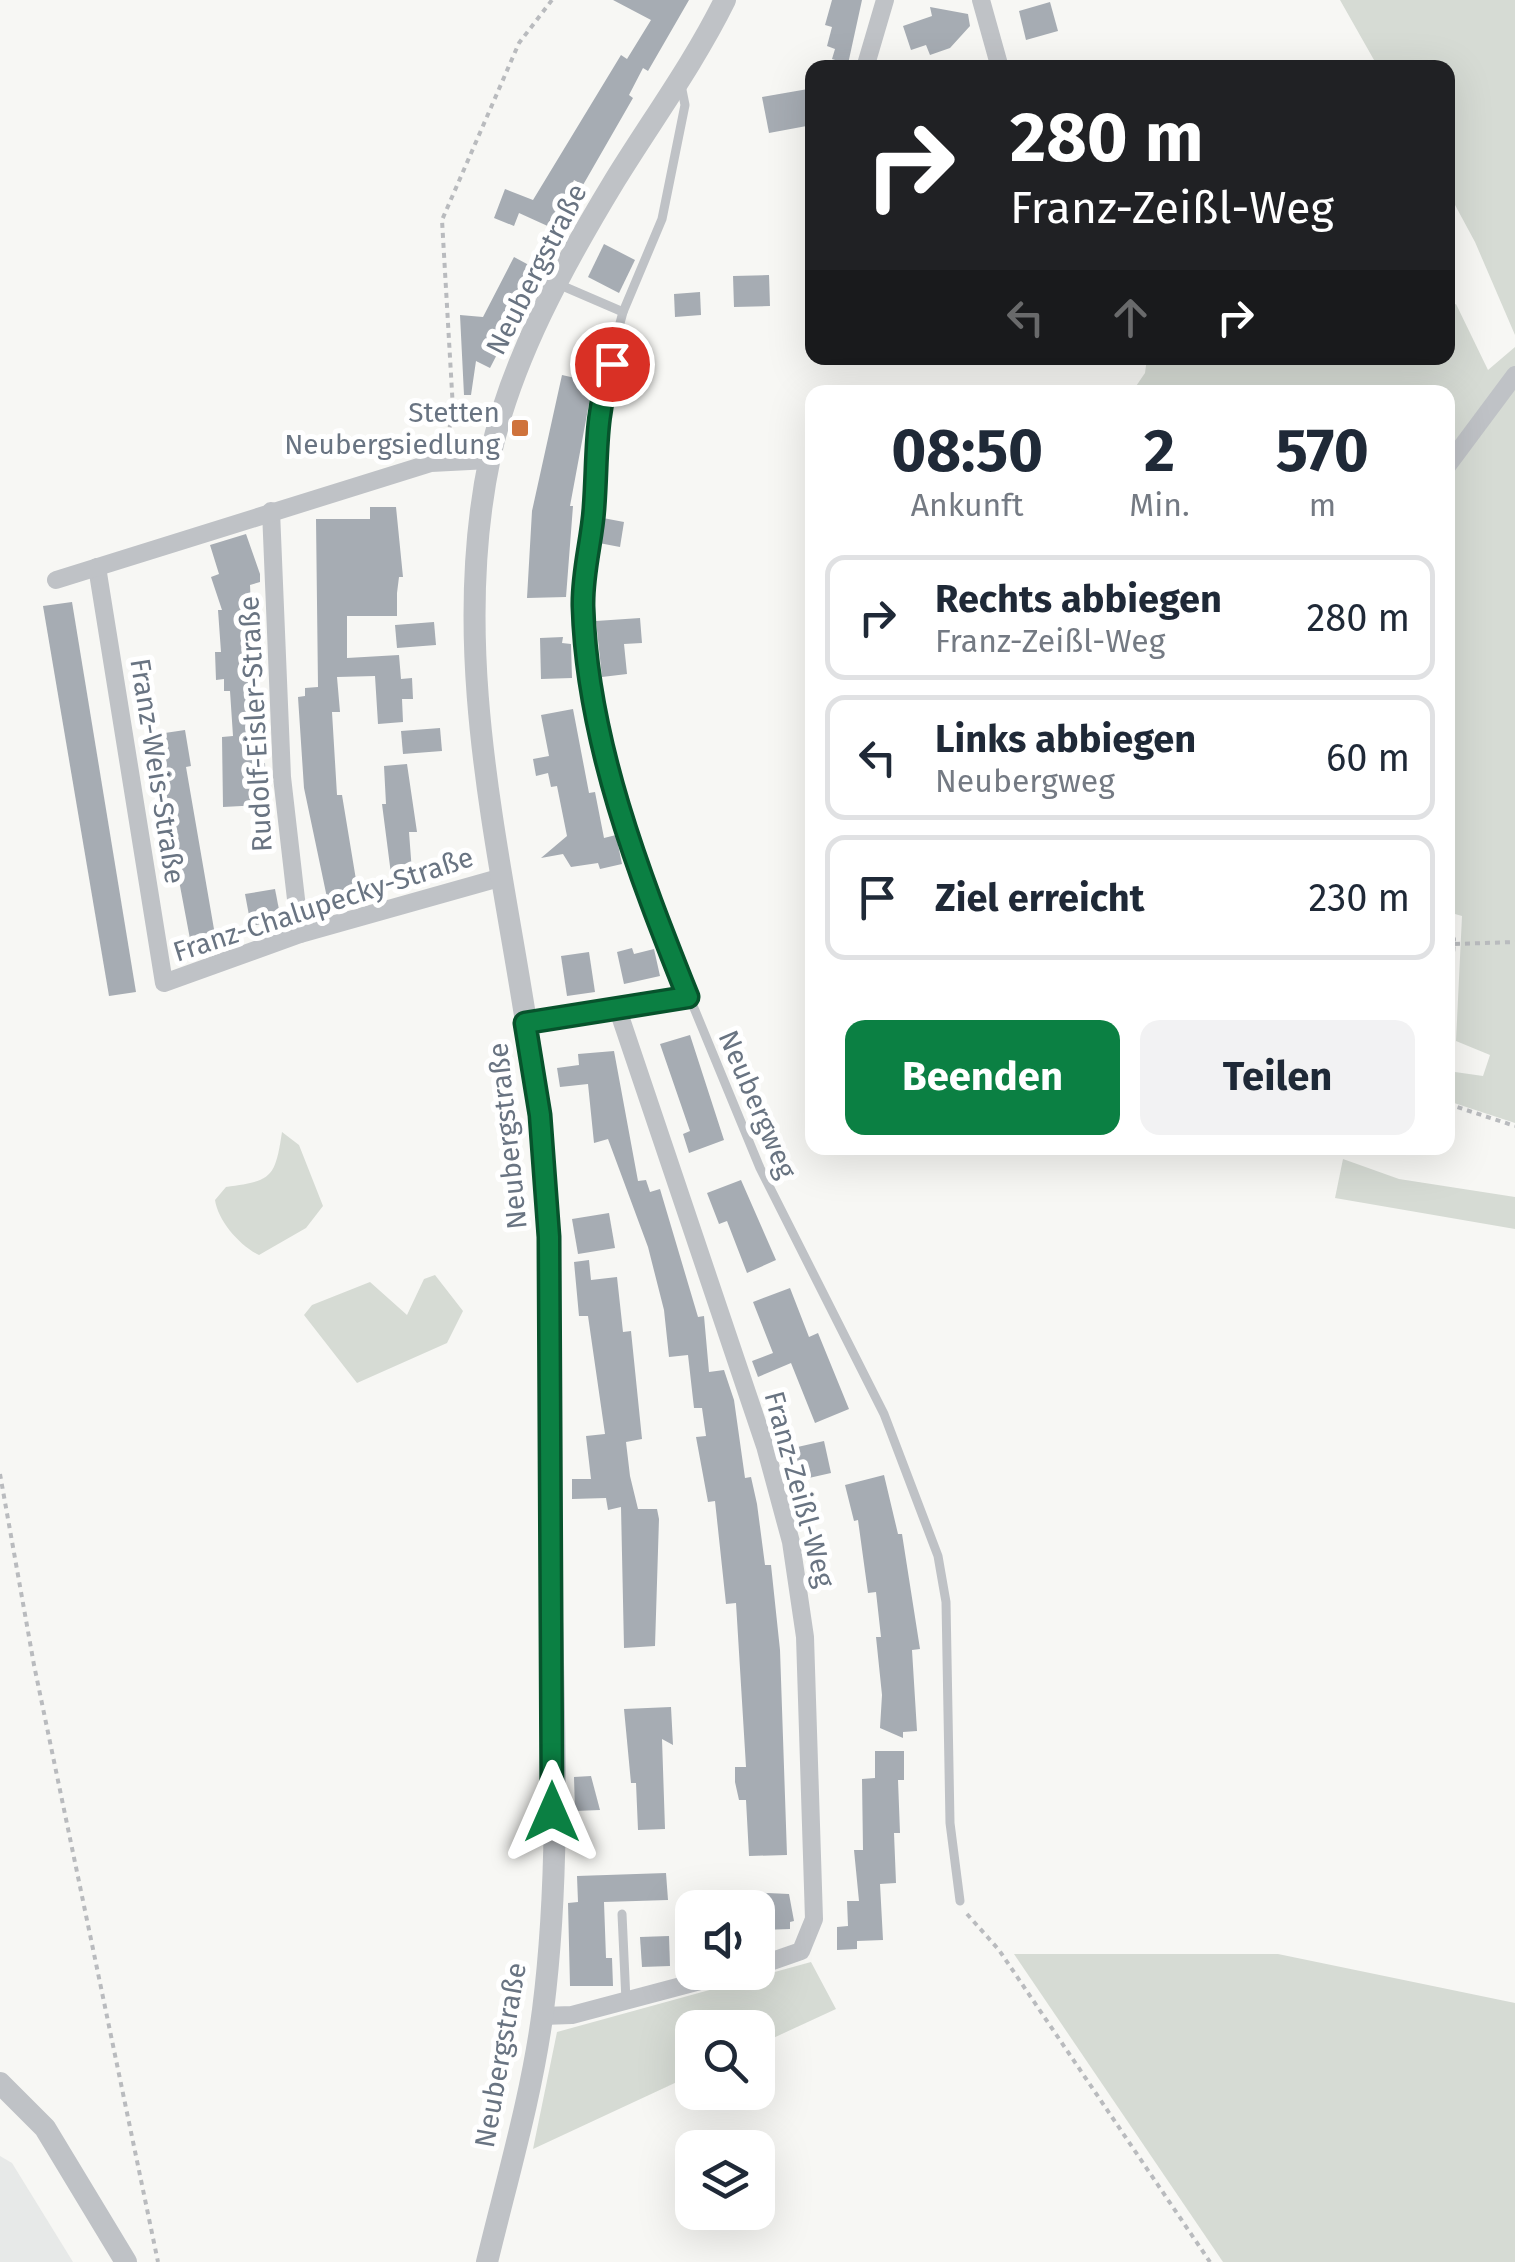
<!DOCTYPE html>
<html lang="de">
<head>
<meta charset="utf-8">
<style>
	:root { --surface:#fff; --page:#f2f2f3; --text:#1f2937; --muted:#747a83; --line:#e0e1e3; --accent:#0b8043 }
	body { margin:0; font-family:"Fira Sans",sans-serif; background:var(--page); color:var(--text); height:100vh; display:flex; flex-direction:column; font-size:38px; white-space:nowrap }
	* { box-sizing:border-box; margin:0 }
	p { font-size:32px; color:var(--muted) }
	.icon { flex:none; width:55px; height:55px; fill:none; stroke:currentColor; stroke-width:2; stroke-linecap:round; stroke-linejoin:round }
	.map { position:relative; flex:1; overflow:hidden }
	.side { position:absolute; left:805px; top:385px; width:650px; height:770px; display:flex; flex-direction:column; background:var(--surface); border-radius:20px; box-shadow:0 10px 40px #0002 }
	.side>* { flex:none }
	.banner { position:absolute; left:805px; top:60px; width:650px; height:305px; border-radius:20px; box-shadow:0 10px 40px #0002; background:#202124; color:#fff; overflow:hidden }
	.buttons { position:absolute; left:675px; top:1890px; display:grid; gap:20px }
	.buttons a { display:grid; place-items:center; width:100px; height:100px; border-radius:20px; background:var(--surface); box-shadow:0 10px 40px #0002; font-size:50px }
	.pin { position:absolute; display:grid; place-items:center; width:85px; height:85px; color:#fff; margin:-42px; border:5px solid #fff; border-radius:50%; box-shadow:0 2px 10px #0007 }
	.me { position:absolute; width:110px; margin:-55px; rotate:0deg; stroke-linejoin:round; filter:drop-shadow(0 0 8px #0008) }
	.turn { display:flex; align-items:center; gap:35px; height:210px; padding:0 40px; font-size:45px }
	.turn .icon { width:130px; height:130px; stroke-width:2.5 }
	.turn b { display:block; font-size:70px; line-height:85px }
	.lanes { display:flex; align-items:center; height:95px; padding:0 40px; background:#0003; justify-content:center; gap:50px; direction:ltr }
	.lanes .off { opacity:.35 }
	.eta { display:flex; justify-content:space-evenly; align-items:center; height:170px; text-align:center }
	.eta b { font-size:60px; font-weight:700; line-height:70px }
	.primary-button { display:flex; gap:20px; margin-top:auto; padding:20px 40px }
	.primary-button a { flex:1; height:115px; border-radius:20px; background:var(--accent); color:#fff; font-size:40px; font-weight:700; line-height:115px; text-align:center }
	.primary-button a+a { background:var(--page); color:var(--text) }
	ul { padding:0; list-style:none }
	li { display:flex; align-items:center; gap:30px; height:125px; margin:0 20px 15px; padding:0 20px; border:5px solid var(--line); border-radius:20px }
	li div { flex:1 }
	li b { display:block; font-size:38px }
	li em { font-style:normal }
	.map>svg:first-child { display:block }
	.built { fill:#e7e9e8 }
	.green { fill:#d6dbd4 }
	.building { fill:#a6acb3 }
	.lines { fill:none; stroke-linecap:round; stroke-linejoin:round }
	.path { stroke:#b9bbbe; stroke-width:4; stroke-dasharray:5 5; stroke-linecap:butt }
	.service { stroke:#bfc2c6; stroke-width:9 }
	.minor { stroke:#bfc2c6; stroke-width:18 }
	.tertiary { stroke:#bfc2c6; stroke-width:22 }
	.route-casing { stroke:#07532c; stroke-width:25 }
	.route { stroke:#0b8043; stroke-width:18 }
	.poi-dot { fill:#cf733c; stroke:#fff; stroke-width:4 }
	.labels { text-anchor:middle; stroke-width:10; stroke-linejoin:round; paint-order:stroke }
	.street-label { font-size:28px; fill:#697482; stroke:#fff }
	.poi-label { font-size:28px; fill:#697482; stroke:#fff; text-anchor:end }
</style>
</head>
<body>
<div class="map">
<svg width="1515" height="2262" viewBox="0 0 1515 2262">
	<rect width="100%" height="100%" fill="#f7f7f4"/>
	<path class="built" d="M0,2156l12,7 61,99h-73z"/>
	<g class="green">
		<path d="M1340,0h175v335l-40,-93 -27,-50v-124l-70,-1z"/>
		<path d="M1456,304l32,66 27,-23v776l-67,-22v-30l35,5 7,-21 -34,-14 6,-125 -14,-4v-520h-316l13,-19 2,-15h271l3,3 27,-3v-51z"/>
		<path d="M282,1132l17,13 24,61 -17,22 -47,27c-19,-9 -41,-34 -44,-55l11,-13c46,-6 49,-9 56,-55z"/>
		<path d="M1343,1159l56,20 116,18v32l-180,-31z"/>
		<path d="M435,1275l28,36 -16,32 -90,40 -53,-68 8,-10 58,-23 37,33 17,-36z"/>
		<path d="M1014,1954h264l237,49v259h-292z"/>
		<path d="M811,1962l25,47 -78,36v-17h-66v47l-159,74 24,-117z"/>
	</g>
	<g class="building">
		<path d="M613,0h76l-41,71 -5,-3 -14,27 4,3 -50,87 -9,-5 -22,48 -33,-15 -5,13 -20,-8 11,-29 28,11 88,-145 6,4 24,-39z"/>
		<path d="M832,0h30l-14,64 -16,-5 3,-10 -8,-3 5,-19 -7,-2z"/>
		<path d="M1050,2l8,29 -32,9 -7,-29z"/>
		<path d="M930,7l38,7 2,12 -20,22 -20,7 -4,-10 -15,5 -8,-24 29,-10z"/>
		<path d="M808,89l4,36 -43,8 -7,-36z"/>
		<path d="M604,244l31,16 -16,33 -31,-16z"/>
		<path d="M514,257l26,14 -50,97 -14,-7 -5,34h-7l-4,-80 23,2z"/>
		<path d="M769,275l1,31 -36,1 -1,-31z"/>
		<path d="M700,292l1,23 -26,2 -1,-23z"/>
		<path d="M562,375l31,7 -23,124h3l-7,91 -39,1 5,-87z"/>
		<path d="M370,507h26l7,70h-4l-2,16v23h-50v42l52,-3 2,24 11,-1 1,21h-11l1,23 -25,2 -3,-48 -38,1 3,35h-8l5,83h5l18,109 -30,8 -26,-124 -6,-91 7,-1v-8l13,-1 -2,-168h54z"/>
		<path d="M603,518l21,4 -4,25 -21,-4z"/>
		<path d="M246,534l14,40v8l-10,3 8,179 7,-1 1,19h-6l1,23 -38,2 -1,-70 11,-1 -3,-45h-6v-12l-8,1 -1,-28h6l-3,-42h4l-11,-33 8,-3 -9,-29z"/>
		<path d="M72,602l64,390 -27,4 -66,-390z"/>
		<path d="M640,618l2,25 -18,1 3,30 -25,3 -6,-56z"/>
		<path d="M434,622l2,23 -39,3 -2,-23z"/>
		<path d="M563,637l-1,6 9,1 1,34 -31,1 -1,-41z"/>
		<path d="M573,709l16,84 6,-1 9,46 12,-3 6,29 -22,5 -2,-6 -27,4 -8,-13 -22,4 26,-22 -10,-50 -6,1 -3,-14 -12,3 -3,-17 16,-3 -8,-41z"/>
		<path d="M440,728l2,23 -39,3 -2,-23z"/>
		<path d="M185,730l6,36 -5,1 29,168 -25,4 -29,-154 5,-1 -8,-50z"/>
		<path d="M407,764l10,68h-8l3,40 -21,2 -9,-70h4l-2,-38z"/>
		<path d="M275,889l6,31 -30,6 -6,-32z"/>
		<path d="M632,948l2,6 20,-5 6,27 -36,8 -7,-32z"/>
		<path d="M589,952l6,40 -28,4 -6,-40z"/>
		<path d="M690,1035l34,105 -35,13 -6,-19 7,-3 -30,-87z"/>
		<path d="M614,1051l24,130 8,-1 4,12 10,-3 38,128 6,-1 5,56 15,-2 10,30 11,78 6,-1 6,27 8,61h6l9,85 7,205 -38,1 -3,-56h-7l-4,-18v-15h11l-10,-164 -10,1 -11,-103 -7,1 -12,-65 10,-1 -4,-28h-8l-6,-53 -19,2 -5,-47 -16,-63 -40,-108 -14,4 -6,-59 -28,3 -3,-19 22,-3 -1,-11z"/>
		<path d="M741,1180l35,80 -29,13 -20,-52 -8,3 -12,-31z"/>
		<path d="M609,1213l6,35 -37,6 -6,-35z"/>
		<path d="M589,1260l2,20 26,-3 6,55 8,-1 11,108 -16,3 4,34 8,33h19l2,10 -4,127 -31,2 -3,-141 -13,3 -2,-12 -34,1v-20h19l-5,-43 19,-2 -17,-118h-9l-5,-54z"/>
		<path d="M790,1288l19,49 9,-4 31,76 -34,14 -24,-60 -33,14 -6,-16 21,-8 -20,-51z"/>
		<path d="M824,1441l7,32 -31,7 -7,-32z"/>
		<path d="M884,1475l14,59h4l18,115 -8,1 5,81 -14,1v6l-23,-10 2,-33 -6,-58h5l-5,-45 -8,1 -10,-73 -4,1 -9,-36z"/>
		<path d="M671,1707l2,38 -11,-6 3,90 -27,1 -2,-47h-5l-7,-74z"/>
		<path d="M875,1751h29v29h-6l2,53h-6l2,50 -16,1 3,56 -26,1v8l-20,1v-23l11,-1 -1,-25h12l-5,-51h9l-1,-71 13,-1z"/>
		<path d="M591,1776l9,34 -25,1 -1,-34z"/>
		<path d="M666,1873l2,27 -64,2 2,56h6l1,28h-43l-2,-83 10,-1 -1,-26z"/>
		<path d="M747,1892l42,2 5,27 -4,1v7l-30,1v-18l-12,-4z"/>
		<path d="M669,1936l1,30 -28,1 -2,-30z"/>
	</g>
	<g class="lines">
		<g class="path">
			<path d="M446,447l7,-38 -11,-189 77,-177 33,-43"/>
			<path d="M1448,928l6,11 -6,100"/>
			<path d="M1455,944l60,-2"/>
			<path d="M1448,1104l67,22"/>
			<path d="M0,1474l34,191 124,597"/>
			<path d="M967,1914l32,36 211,312"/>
		</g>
		<g class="service">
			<path d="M681,85l4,20 -23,114 -39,93 -26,97 -3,102 -11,93 5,65 25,109 41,133 106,257 124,246 54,142 8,46 4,221 10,78"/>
			<path d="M558,284l65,28"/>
			<path d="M622,1914l4,87"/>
		</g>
		<g class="minor">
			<path d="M981,0l19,68"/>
			<path d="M865,68l20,-68"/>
			<path d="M1448,465l67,-90"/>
			<path d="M271,511l11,266 18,157"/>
			<path d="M97,567l67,416 136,-49 199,-56"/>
			<path d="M56,580l375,-117 58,-3"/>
			<path d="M618,1010l147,436 26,96 14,95 9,282 -13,32 -43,15"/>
			<path d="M525,1023l164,-26"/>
			<path d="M542,2016l30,-1 162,-43"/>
		</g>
		<g class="tertiary">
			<path d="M0,2083l45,45 81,134"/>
			<path d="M487,2262c20,-83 45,-167 56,-252 21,-165 8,-337 7,-504 -1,-128 4,-258 -10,-386 -25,-219 -97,-441 -50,-663 21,-97 74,-193 125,-277 37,-60 79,-117 110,-180"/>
		</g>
	</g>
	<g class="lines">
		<g class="route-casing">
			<path id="route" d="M552,1812l-3,-575 -9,-122 -15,-92 163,-26c-49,-123 -101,-256 -105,-390 -1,-34 9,-67 11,-99 4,-54 0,-91 18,-144"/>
		</g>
		<use href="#route" class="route"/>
	</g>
	<rect class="poi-dot" x="510" y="418" width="20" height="20" rx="5"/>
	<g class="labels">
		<g class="street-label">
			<text transform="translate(536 269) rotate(-63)" y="10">Neubergstraße</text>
			<text transform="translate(255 724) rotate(-93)" y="10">Rudolf-Eisler-Straße</text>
			<text transform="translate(158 771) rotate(81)" y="10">Franz-Weis-Straße</text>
			<text transform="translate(323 904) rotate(-18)" y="10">Franz-Chalupecky-Straße</text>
			<text transform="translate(758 1104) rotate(67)" y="10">Neubergweg</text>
			<text transform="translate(507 1136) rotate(-96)" y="10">Neubergstraße</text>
			<text transform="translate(800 1489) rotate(75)" y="10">Franz-Zeißl-Weg</text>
			<text transform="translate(500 2055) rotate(-80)" y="10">Neubergstraße</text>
		</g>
		<g class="poi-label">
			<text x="500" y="422">Stetten<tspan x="500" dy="32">Neubergsiedlung</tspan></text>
		</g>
	</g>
</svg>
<div class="buttons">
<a><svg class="icon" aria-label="sound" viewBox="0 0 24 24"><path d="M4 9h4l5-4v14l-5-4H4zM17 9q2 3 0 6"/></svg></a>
<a><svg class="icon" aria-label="search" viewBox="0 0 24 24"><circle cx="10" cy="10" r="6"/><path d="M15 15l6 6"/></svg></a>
<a><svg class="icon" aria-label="layers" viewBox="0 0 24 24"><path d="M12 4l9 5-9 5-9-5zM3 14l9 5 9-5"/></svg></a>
</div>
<div class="pin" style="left:612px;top:364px;background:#d93025"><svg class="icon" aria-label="arrive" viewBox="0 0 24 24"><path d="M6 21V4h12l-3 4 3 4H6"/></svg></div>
<svg class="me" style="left:552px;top:1812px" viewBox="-20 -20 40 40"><path d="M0-17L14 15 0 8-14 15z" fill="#0b8043" stroke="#fff" stroke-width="4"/></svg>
<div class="banner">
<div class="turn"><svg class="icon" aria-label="right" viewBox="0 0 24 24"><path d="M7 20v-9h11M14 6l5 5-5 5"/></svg><div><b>280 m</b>Franz-Zeißl-Weg</div></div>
<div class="lanes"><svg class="icon off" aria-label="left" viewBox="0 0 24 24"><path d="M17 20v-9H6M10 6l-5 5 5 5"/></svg><svg class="icon off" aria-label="ahead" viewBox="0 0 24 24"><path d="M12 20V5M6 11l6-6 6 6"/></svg><svg class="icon" aria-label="right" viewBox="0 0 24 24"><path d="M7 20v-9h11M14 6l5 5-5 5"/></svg></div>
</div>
<section class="side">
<div class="eta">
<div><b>08:50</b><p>Ankunft</p></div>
<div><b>2</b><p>Min.</p></div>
<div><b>570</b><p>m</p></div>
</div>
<ul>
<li><svg class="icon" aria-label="right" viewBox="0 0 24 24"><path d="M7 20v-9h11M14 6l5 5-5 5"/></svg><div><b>Rechts abbiegen</b><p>Franz-Zeißl-Weg</p></div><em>280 m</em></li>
<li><svg class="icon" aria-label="left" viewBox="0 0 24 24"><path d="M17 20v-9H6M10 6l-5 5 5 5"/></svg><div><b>Links abbiegen</b><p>Neubergweg</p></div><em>60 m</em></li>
<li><svg class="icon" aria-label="arrive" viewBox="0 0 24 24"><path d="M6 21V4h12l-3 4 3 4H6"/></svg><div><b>Ziel erreicht</b></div><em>230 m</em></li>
</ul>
<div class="primary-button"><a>Beenden</a><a>Teilen</a></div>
</section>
</div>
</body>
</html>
